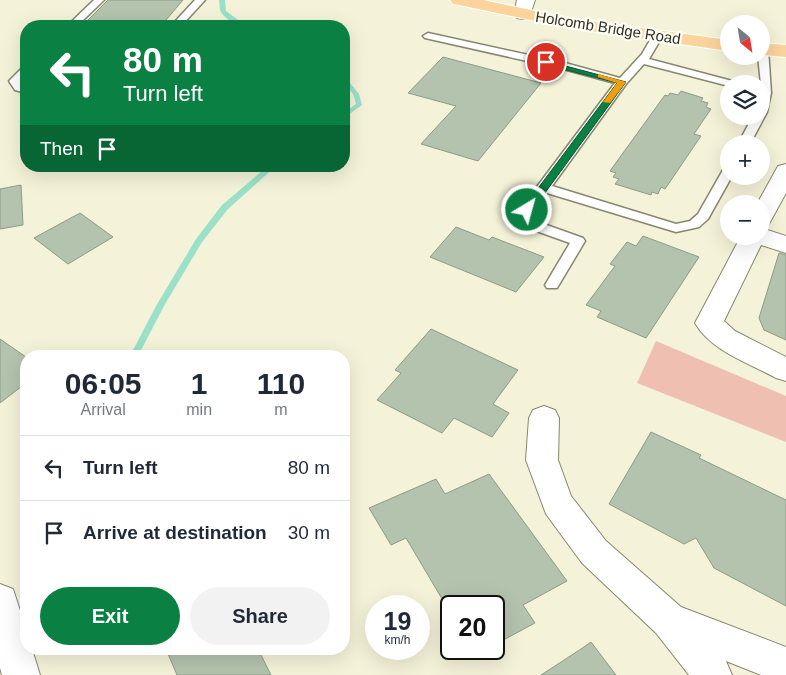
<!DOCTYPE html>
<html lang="en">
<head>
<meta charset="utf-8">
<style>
	:root { --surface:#fff; --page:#f2f2f3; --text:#1f2937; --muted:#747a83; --line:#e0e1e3; --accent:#0b8043 }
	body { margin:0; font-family:Helvetica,sans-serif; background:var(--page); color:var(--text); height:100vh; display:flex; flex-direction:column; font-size:19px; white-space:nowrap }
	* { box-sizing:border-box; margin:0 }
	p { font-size:16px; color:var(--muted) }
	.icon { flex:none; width:28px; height:28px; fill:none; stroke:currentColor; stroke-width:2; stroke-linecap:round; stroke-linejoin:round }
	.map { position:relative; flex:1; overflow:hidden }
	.side { position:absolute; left:20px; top:350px; width:330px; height:305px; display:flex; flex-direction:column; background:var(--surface); border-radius:20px; box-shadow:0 5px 20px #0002 }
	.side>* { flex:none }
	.banner { position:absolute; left:20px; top:20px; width:330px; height:152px; border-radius:20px; box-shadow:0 5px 20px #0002; background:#0b8043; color:#fff; overflow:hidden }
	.needle { width:32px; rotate:150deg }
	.buttons { position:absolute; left:720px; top:15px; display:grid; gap:10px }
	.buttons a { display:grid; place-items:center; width:50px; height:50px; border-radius:50%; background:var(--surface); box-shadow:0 5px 20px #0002; font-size:25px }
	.speed { position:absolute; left:365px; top:595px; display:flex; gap:10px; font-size:25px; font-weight:700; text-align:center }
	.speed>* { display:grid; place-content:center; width:65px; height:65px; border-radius:50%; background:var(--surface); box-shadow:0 5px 20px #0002; line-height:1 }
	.speed small { font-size:12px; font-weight:400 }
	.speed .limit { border:2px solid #111; border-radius:8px; background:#fff; color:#111 }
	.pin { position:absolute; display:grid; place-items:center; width:42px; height:42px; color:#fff; margin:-21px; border:2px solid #fff; border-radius:50%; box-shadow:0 1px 5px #0007 }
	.me { position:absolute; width:55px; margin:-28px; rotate:37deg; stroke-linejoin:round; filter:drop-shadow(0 0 4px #0008) }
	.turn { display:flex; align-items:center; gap:18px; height:105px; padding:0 20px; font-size:22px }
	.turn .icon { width:65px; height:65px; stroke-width:2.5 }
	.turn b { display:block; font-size:35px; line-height:42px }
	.then { display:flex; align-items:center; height:48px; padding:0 20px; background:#0003; gap:10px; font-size:19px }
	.eta { display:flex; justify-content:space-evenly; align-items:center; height:85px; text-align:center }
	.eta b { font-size:30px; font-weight:700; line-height:35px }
	.cta { display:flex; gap:10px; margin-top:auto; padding:10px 20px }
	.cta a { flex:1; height:58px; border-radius:30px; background:var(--accent); color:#fff; font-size:20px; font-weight:700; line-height:58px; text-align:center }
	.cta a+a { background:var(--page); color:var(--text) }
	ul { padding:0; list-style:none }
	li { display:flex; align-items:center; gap:15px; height:65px; padding:0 20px; border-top:1px solid var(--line) }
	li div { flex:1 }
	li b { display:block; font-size:19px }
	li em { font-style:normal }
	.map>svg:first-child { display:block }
	.green { fill:#efc0b2 }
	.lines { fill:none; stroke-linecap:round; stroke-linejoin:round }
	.stream { fill:#9ae1c8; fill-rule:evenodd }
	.building { fill:#b3c3ad; stroke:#8c9c87 }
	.lane-casing { stroke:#88866e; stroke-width:3 }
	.street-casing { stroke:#88866e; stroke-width:2 }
	.primary-casing { stroke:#fff; stroke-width:2 }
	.lane { fill:#fff; fill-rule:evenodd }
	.street { fill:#fff; fill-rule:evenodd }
	.primary { fill:#fdd39c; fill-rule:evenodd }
	.route { fill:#0b8043; stroke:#07532c }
	.slow { fill:#f59e0b }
	.labels { text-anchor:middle; stroke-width:4.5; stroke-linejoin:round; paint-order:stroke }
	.far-street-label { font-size:15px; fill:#303026; stroke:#fffef4 }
</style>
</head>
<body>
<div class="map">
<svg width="786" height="675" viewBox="0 0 786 675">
	<rect width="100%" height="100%" fill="#f4f2d8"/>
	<path class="green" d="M656,341l130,55v46l-149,-59z"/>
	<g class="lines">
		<g class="stream">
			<path d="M219,0h6l1,11 20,15c-9,0 -20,-6 -25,-14 -2,-3 -1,-8 -2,-12z"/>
			<path d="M344,77l2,1 13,16 3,11 -18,13v-5l12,-9 -3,-10 -9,-11z"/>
			<path d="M268,166h8l-48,43 -26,33 -38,64 -26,50h-8l26,-50 40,-67 26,-34z"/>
			<path d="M26,535v12l-1,1 -4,-2 -1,-3 2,-6z"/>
		</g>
	</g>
	<g class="building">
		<path d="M108,0h75l-22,26h-79z"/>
		<path d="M443,57l98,26 -63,78 -57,-17 35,-38 -48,-13z"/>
		<path d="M681,91l22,7 -2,3 7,2 -2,4 5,2 -17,25 7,2 -36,53 -4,-2 -3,7 -6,-2 -1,3 -36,-11 4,-5 -6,-2 3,-4 -6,-2 55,-76 3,1 2,-3 8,2z"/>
		<path d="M21,185l2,40 -23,4v-40z"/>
		<path d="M80,213l33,24 -45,27 -34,-26z"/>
		<path d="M456,227l33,13 3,-3 52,20 -28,35 -86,-35z"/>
		<path d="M643,236l56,21 -53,81 -49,-21 4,-6 -15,-6 29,-39 -5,-2 17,-22 9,4z"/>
		<path d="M779,253l7,2v85l-22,-10 -5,-12z"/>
		<path d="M431,329l87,41 -25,34 16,9 -17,24 -38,-19 -12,15 -65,-33 24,-27 -6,-3z"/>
		<path d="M0,339l26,18v26l-26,20z"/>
		<path d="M651,432l50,23 -2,3 87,42v106l-72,-38 -18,-30 -12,6 -75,-40z"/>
		<path d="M489,474l78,107 -44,24 12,18 -41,22v-39h-43v8l-45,-76 -15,7 -22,-37 67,-29 9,15z"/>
		<path d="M591,642l25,33h-75l40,-26z"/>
		<path d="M166,649h92l13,26h-94z"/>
	</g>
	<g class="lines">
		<g class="lane-casing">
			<g id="lane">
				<path d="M94,0h10l-27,26h-10z"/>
				<path d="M195,0h10l-24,26h-10z"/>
				<path d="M428,33l137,30 55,15 22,-24 11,-19 4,-1 5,3 -13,22 87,23 1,2h-8v2l-85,-22 -18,20 -74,102 124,38 14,-3 8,-7 25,-44 6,-4v10h3l-24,43 -9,8 -23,5 -129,-39 -20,25 56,20 2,3 -28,47h-10l-2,-3 25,-42 -56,-20 -2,-3 103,-137 -52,-14 -138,-31 -2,-2z"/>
				<path d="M761,46l7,3 3,44 -4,19 -17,32h-12l15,-28h8v-32l-3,-28h3z"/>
				<path d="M26,67v8l-6,6 6,6v6l-11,-3 -6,-9 13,-13z"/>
			</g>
		</g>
		<g class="street-casing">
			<g id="street">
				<path d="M517,0h18l-6,18 -6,1 -6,-1 -3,-4z"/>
				<path d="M786,164v29l-17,31 -8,2v-22h-4l21,-38z"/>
				<path d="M761,228l25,8v17l-25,-8 -37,76 11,10 51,26v24l-10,-3c-27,-15 -65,-27 -81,-55l46,-87h20z"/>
				<path d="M544,406l11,4 4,8 -1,42 13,36 35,45 75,66 105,40v28h-25l-35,-14 6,14h-43l-33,-42 -74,-70 -36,-49 -20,-54 3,-42 4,-8z"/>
				<path d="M0,584l13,5 13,40v20h6l8,26h-38l-2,-7z"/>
			</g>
		</g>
		<g class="primary-casing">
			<g id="primary">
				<path d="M450,0h33l85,18 161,22v11l-161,-23 -109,-23 -6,-1z"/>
				<path d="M761,43l25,2v12l-25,-2z"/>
			</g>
		</g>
		<use href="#lane" class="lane"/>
		<use href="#street" class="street"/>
		<use href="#primary" class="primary"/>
	</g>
	<path class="route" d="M543,60l83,22 -95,130h-7v-5l93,-124 -74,-19z"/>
	<path class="slow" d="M598,74l28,8 -16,21 -7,-1 14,-19 -19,-6z"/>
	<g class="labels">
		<g class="far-street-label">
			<text transform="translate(608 28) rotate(9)" y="5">Holcomb Bridge Road</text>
		</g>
	</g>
</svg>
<div class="buttons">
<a><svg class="needle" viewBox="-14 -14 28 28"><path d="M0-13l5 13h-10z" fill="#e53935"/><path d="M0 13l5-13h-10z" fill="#747a83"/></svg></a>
<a><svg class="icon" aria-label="layers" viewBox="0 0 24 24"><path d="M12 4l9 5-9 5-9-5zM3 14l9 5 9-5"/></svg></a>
<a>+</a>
<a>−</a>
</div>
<div class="speed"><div>19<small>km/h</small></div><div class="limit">20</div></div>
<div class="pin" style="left:546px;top:62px;background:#d93025"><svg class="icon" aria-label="arrive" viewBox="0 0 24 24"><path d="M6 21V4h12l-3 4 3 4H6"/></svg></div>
<svg class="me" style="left:527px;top:210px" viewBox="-20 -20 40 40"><circle r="17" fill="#0b8043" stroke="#fff" stroke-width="3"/><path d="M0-11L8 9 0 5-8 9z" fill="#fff"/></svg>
<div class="banner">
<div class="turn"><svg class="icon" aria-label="left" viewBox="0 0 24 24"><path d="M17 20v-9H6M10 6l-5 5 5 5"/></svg><div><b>80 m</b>Turn left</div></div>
<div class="then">Then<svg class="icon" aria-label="arrive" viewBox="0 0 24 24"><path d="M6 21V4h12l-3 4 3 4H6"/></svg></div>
</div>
<section class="side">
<div class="eta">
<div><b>06:05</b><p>Arrival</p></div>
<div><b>1</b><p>min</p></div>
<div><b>110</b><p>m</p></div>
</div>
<ul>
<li><svg class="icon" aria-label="left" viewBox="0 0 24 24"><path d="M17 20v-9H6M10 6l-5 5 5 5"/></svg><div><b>Turn left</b></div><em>80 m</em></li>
<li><svg class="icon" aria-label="arrive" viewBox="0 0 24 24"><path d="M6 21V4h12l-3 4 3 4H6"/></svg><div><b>Arrive at destination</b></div><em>30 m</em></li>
</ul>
<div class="cta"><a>Exit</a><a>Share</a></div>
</section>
</div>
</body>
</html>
